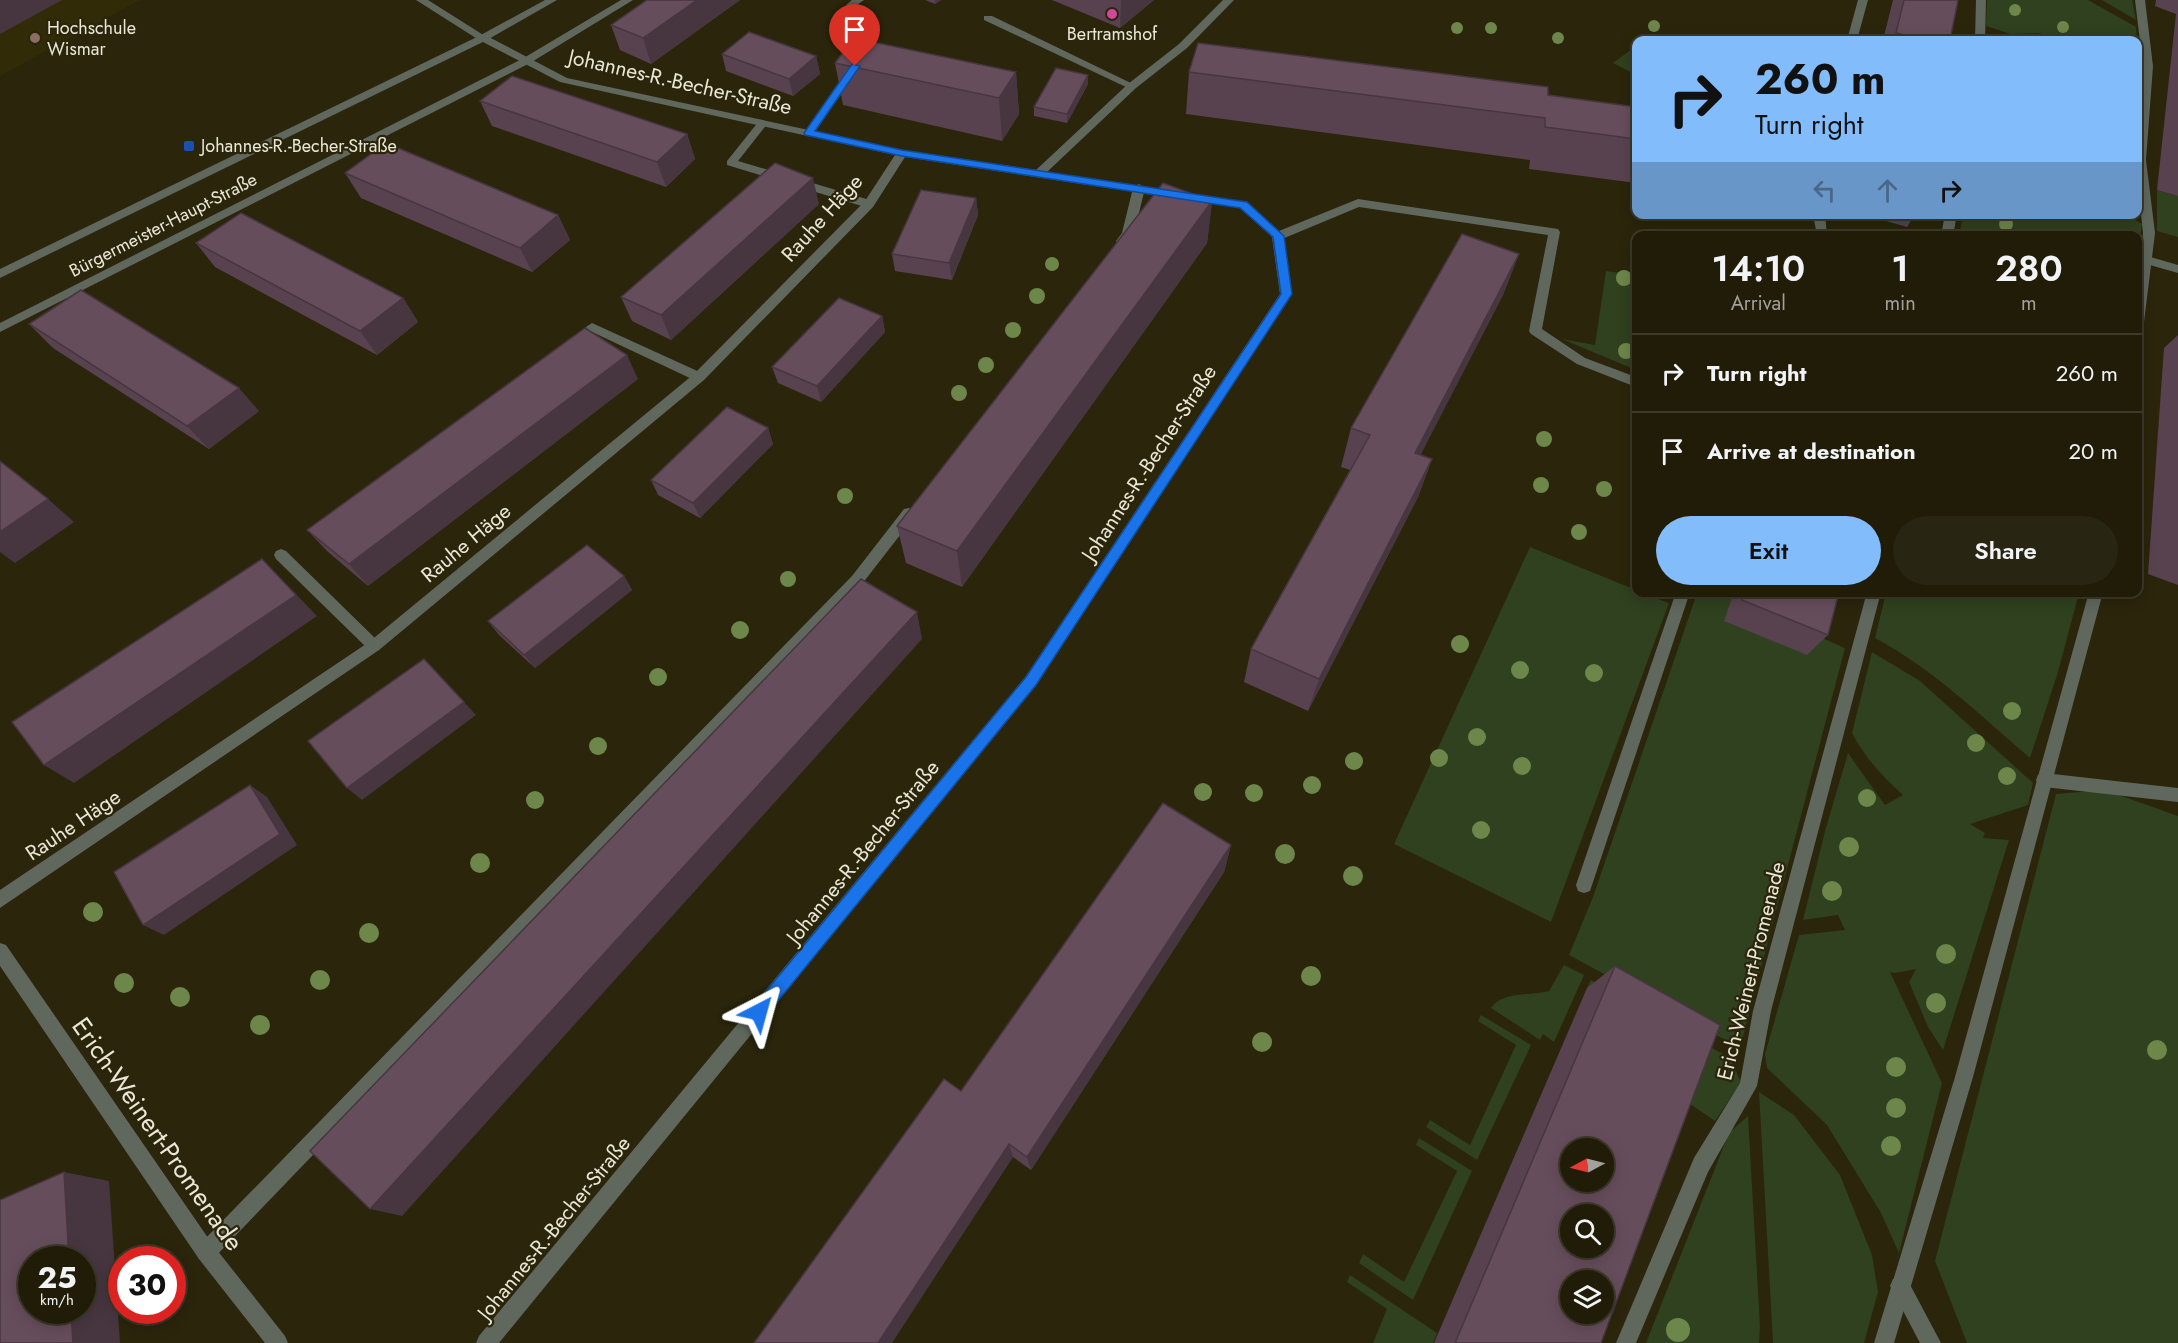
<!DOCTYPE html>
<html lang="en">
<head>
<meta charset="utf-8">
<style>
	:root { --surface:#201c08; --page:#282512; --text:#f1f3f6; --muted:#a2a19c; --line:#3d3a29; --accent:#82bcfa }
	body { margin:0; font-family:Jost,sans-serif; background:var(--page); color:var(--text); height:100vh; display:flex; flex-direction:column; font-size:22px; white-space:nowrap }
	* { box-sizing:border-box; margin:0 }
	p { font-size:20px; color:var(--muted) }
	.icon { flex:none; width:33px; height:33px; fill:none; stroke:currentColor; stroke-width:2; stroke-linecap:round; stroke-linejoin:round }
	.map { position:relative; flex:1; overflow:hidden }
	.side { position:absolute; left:1632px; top:231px; width:510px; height:366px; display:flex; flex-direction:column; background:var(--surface); border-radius:12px; box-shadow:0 3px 15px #0003,0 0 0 2px var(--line) }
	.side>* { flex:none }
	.top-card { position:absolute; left:1632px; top:36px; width:510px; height:183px; border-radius:12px; box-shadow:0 3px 15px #0003,0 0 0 2px var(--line); background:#82bcfa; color:#111; overflow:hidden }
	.needle { width:39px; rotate:263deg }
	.fabs { position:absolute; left:1560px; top:1138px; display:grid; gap:12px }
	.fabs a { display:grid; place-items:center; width:54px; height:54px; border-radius:50%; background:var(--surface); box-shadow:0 3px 15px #0003,0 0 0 2px var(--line); font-size:30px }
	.speed { position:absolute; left:18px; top:1246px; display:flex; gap:12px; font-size:30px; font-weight:700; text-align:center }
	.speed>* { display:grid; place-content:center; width:78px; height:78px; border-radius:50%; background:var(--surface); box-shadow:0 3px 15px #0003,0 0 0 2px var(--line); line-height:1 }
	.speed small { font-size:15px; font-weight:400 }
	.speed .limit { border:9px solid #d22; background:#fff; color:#111 }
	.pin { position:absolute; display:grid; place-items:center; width:51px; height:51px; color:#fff; margin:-62px -26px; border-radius:50% 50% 50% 0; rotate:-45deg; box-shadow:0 0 6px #0007 }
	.pin .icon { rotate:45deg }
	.me { position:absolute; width:66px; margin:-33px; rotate:39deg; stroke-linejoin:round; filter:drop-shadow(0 0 4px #0008) }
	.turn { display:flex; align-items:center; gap:21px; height:126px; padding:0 24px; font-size:27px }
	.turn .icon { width:78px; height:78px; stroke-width:2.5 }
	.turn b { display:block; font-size:42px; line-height:51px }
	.lanes { display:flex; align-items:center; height:57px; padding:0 24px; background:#0003; justify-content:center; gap:30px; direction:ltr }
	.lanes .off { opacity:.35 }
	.eta { display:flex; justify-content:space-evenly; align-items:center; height:102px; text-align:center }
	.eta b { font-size:36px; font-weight:600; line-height:42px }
	.primary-button { display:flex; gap:12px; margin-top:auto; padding:12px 24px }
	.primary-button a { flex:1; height:69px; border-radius:36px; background:var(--accent); color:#111; font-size:24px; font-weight:600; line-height:69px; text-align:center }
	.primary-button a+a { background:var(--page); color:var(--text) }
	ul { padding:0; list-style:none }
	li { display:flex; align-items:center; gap:18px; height:78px; padding:0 24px; border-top:2px solid var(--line) }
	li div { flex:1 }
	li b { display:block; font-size:22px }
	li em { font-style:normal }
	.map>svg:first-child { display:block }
	.built { fill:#322b07 }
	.green { fill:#2f411f }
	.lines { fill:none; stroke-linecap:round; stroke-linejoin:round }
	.service { fill:#60685e; fill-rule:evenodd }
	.pedestrian { fill:#60685e; fill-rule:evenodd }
	.minor { fill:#60685e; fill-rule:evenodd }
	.tertiary { fill:#60685e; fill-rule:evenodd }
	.tree { fill:#6d864a }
	.wall { fill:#58424f }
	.shaded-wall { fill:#473640 }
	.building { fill:#664d5c; stroke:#473640; stroke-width:1.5; fill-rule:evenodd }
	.route { fill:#1a73e8; stroke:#114b97; stroke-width:1.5 }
	.hotel-dot { fill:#d1479c; stroke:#2a250b; stroke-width:2 }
	.education-dot { fill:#8d6e63; stroke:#2a250b; stroke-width:2 }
	.transit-dot { fill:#1a4fb4; stroke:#2a250b; stroke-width:2 }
	.labels { text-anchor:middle; stroke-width:4.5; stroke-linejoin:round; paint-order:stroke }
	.far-poi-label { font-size:18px; fill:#eae7d7; stroke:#2a250b; text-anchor:start }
	.far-street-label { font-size:18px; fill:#eae7d7; stroke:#2a250b }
	.street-label { font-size:21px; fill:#eae7d7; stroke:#2a250b }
	.near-street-label { font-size:26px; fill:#eae7d7; stroke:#2a250b }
</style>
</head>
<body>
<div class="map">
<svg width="2178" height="1343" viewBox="0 0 2178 1343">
	<rect width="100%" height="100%" fill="#2a250b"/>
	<path class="built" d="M0,0h140l-140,76z"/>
	<g class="green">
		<path d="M1987,0h101l48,27 1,13h-70l-29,-7 -27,1 -25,-8z"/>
		<path d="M2102,0h30l4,20z"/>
		<path d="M1636,46v29l-23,-12z"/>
		<path d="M2157,190l21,6v41l-21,-6z"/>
		<path d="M1963,215h165l14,9 -4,30v-18h-179z"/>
		<path d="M1606,271l30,4v95l-74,-31 33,6z"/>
		<path d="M1530,547l106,43v2l6,1 27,10 -118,319 -157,-78z"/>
		<path d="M1697,593h37l79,41 32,14 -105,400 -171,-93 24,-58z"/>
		<path d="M1886,593h193l-21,79 -28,86c-49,-42 -97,-89 -155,-120z"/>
		<path d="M1872,652l48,29 113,102 -5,22 -58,19 15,9 -2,5 26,2 -66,210 -15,-23 -19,-45 7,-13 -21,4 -5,-1 52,111 -43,170 -18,-40 -54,-88 -60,-57 -2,-14 34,-119 46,-5 -7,-15 -35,5 22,-89 23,-78 37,52 18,-10c-21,-19 -38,-37 -51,-62z"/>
		<path d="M2105,790l73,26v527h-211l-32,-82 121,-467z"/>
		<path d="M1564,965l20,10 -30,67 -11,-8 -3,6 -49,-32c11,-17 39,-12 58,-17z"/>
		<path d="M1591,980l139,78 11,24 -26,39 -47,-32 -81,-101z"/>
		<path d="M1481,1015l50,30 -54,115 -51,-33 4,-7 40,25 46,-100 -38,-24z"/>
		<path d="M1759,1092l35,23 46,60 32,80 6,37 -14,51h-91z"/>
		<path d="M1748,1116l12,210 -1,17h-113l83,-210z"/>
		<path d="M1419,1138l53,33 -59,129 -54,-37 4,-9 41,28 53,-111 -41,-26z"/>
		<path d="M1350,1275l87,58 -4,10h-60l14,-34 -40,-27z"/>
	</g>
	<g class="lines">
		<g class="service">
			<path d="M416,0h12l60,38 -9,2z"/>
			<path d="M852,0h12l-10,7h-6l-2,-2z"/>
			<path d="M984,16h8l145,70 -9,2 -144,-68z"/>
			<path d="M852,68l5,3 -44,64h-8v-4l43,-62z"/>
			<path d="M763,120l5,3 -30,38 135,40v6h-8l-138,-42v-4l32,-40z"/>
			<path d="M1139,184l6,4 -11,46 -8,10h-8l-2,-3 6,-8 11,-45z"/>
			<path d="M1358,199l200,30 2,3 -18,97 43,29 51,19v10l-59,-23 -46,-30 -2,-3 19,-96 -189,-28 -77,32h-8l-2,-3 2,-3z"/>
			<path d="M592,323l112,51 1,3 -6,5 -5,-2 -106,-50 -2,-3z"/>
			<path d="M909,508l7,5 -2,4 -52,67 -649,675 -7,3 -7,-3 -3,-7 3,-7 653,-669 52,-67z"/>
			<path d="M281,549l5,2 93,91 2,4 -2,4 -5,2 -5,-2 -93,-91 -2,-4 2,-4z"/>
			<path d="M2044,773l134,15v14l-134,-15 -6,-2 -2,-5 2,-5z"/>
			<path d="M1900,1276l7,3 34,64h-21l-30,-57 3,-7z"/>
		</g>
		<g class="pedestrian">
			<path d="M1858,0h10l-11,40h-10z"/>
			<path d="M1976,0h10l-1,40h-10z"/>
			<path d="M2135,0h10l8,66 -7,94 9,73 -11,89 -6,4v-48l5,-45 -5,-48v-59l5,-60z"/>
			<path d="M1813,214h12l2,22h-10z"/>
			<path d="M1945,214h12l-4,22h-12z"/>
			<path d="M1676,592h14l-98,293 -2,6 -6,2 -6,-2 -2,-6z"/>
			<path d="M1867,592h14l-110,419 -14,75 -49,86 -72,171h-20l78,-185 46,-75 13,-72z"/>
			<path d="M2089,592h14l-130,485 -79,266h-20l81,-266z"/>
		</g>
		<g class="minor">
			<path d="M1223,0h11l-47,48 -51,40 -89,84 200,30 37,34 8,58 -256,392 -537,657h-23l3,-7 547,-660 254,-382 -8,-57 -32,-29 -335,-51 -32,50 -169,173 -325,270 -379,258v-18l369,-248 325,-268 171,-173 30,-46 -335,-73 -81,-42v-4h8l80,42 335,72 134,20 92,-86 51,-40z"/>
			<path d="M2147,256l31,9v8l-35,-10v-6z"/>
			<path d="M0,943l6,2 207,300 72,91 3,7h-23l-66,-84 -199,-293z"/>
		</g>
		<g class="tertiary">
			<path d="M545,0h12l-70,40 -487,238v-9l479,-233z"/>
			<path d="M621,0h12l-103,63 -530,269v-9l522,-264z"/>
		</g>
	</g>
	<g class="tree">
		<circle cx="2015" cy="10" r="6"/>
		<circle cx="1654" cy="26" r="6"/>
		<circle cx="2063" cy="27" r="6"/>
		<circle cx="1457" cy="28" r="6"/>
		<circle cx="1491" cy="28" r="6"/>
		<circle cx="1558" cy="38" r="6"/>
		<circle cx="2006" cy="224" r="7"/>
		<circle cx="1052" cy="264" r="7"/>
		<circle cx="1624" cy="278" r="8"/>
		<circle cx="1037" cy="296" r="8"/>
		<circle cx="1013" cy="330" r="8"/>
		<circle cx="1626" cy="351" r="8"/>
		<circle cx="986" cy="365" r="8"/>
		<circle cx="959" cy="393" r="8"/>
		<circle cx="1544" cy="439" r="8"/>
		<circle cx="1541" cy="485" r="8"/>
		<circle cx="1604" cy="489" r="8"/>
		<circle cx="845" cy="496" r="8"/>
		<circle cx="1579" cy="532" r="8"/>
		<circle cx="788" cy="579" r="8"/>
		<circle cx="740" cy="630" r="9"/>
		<circle cx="1460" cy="644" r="9"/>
		<circle cx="1520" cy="670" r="9"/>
		<circle cx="1594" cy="673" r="9"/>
		<circle cx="658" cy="677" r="9"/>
		<circle cx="2012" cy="711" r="9"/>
		<circle cx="1477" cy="737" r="9"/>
		<circle cx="1976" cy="743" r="9"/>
		<circle cx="598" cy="746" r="9"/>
		<circle cx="1439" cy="758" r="9"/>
		<circle cx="1354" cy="761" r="9"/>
		<circle cx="1522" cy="766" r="9"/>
		<circle cx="2007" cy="776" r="9"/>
		<circle cx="1312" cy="785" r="9"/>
		<circle cx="1203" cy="792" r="9"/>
		<circle cx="1254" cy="793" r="9"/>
		<circle cx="1867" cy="798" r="9"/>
		<circle cx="535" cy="800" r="9"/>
		<circle cx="1481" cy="830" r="9"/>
		<circle cx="1849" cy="847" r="10"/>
		<circle cx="1285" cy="854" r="10"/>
		<circle cx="480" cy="863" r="10"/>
		<circle cx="1353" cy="876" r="10"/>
		<circle cx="1832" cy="891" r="10"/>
		<circle cx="93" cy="912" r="10"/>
		<circle cx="369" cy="933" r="10"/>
		<circle cx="1946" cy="954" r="10"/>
		<circle cx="1311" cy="976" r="10"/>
		<circle cx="320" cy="980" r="10"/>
		<circle cx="124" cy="983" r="10"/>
		<circle cx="180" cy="997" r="10"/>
		<circle cx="1936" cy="1003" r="10"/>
		<circle cx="260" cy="1025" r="10"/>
		<circle cx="1262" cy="1042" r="10"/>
		<circle cx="2157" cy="1050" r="10"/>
		<circle cx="1896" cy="1067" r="10"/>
		<circle cx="1896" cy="1108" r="10"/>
		<circle cx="1891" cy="1146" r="10"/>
		<circle cx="1678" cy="1330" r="12"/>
	</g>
	<g class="wall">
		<path d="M647,0h93l-89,64 -31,-14 -9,-25z"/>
		<path d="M925,0h16l-6,4z"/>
		<path d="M1052,0h102l-34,28z"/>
		<path d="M1893,0h65l-8,40h-67z"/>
		<path d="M2156,0h22v196l-21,-6 19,-176 -21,-8z"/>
		<path d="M722,54l94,2 4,18 -27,22 -67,-25z"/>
		<path d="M835,63l181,9 3,42 -17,27 -159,-36z"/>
		<path d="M1189,72l359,23 88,12v76l-107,-14 1,-9 -344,-46z"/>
		<path d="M1088,84l-21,39 -33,-7v-9z"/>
		<path d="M480,101l207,33 8,25 -29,28 -174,-61z"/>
		<path d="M345,173l213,42 12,25 -38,32 -171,-74z"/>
		<path d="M976,198l2,17 -26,65 -57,-9 -3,-17z"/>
		<path d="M1212,201l-5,42 -245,344 -56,-24 -9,-37z"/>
		<path d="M819,204l-148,136 -39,-19 -11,-24z"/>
		<path d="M1862,214h53l-8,13z"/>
		<path d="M196,243l207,55 15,24 -41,33 -162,-88z"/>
		<path d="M1519,254l-16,41 -83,160 12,4 -14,38 -110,214 -64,-29 7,-33 99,-179 -9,-3 10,-39z"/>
		<path d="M882,316l3,16 -64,70 -43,-19 -6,-16z"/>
		<path d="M29,324l230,87 -50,38 -156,-101z"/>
		<path d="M2178,335v250l-30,-11 16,-226z"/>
		<path d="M638,379l-270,207 -41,-35 -20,-21z"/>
		<path d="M768,428l5,16 -73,74 -42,-23 -7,-15z"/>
		<path d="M624,576l8,14 -97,78 -36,-33 -11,-14z"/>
		<path d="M1734,592h105l-11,43 -21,20 -83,-34z"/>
		<path d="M1231,845l-7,27 -193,298 -18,-13 -52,-66z"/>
		<path d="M1615,966l-14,377h-167l153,-355z"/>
	</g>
	<g class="shaded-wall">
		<path d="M0,0h62l-62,34z"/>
		<path d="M697,0h43l-89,64 -8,-26z"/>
		<path d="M935,0h6l-6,4z"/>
		<path d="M1121,0h33l-34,28z"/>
		<path d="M816,56l4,18 -27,22 -4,-17z"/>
		<path d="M1016,72l3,42 -17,27 -3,-43z"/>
		<path d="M1088,75v9l-21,39v-9z"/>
		<path d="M687,134l8,25 -29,28 -9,-25z"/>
		<path d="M813,178l6,26 -148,136 -10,-25z"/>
		<path d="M976,198l2,17 -26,65 -3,-17z"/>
		<path d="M1212,201l-5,42 -245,344 -5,-36z"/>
		<path d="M558,215l12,25 -38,32 -12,-24z"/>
		<path d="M1519,254l-16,41 -101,196 13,-38z"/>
		<path d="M403,298l15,24 -41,33 -17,-24z"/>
		<path d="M882,316l3,16 -64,70 -4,-16z"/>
		<path d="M627,355l11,24 -270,207 -19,-22z"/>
		<path d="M239,388l20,23 -50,38 -22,-23z"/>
		<path d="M768,428l5,16 -73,74 -7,-15z"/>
		<path d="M1432,459l-14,38 -110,214 11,-32z"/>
		<path d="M48,499l26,23 -59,41 -15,-11v-20z"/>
		<path d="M262,559l55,57 -243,167 -30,-18z"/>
		<path d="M624,576l8,14 -97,78 -11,-13z"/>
		<path d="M917,612l5,27 -520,577 -32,-7z"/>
		<path d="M424,659l52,56 -114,85 -15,-12z"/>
		<path d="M250,785l17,12 30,48 -133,90 -21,-10z"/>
		<path d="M1231,845l-7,27 -193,298 -4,-13z"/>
		<path d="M1009,1144l4,13 -121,186h-14z"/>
		<path d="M64,1172l45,9 11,162h-47l-2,-32h11v-51h-13z"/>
	</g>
	<g class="building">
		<path d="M647,0h50l-54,38 -32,-13z"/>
		<path d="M1904,0h54l-8,40h-50l1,-6 -5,-1z"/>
		<path d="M749,32l67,24 -27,23 -67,-25z"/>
		<path d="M854,38l162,34 -17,26 -164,-35z"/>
		<path d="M1198,43l350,44v8l88,12v32l-91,-12v-9l-356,-46z"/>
		<path d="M1056,68l32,7 -21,39 -33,-7z"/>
		<path d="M512,76l175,58 -30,28 -177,-61z"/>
		<path d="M386,143l172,72 -38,33 -175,-75z"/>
		<path d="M775,163l38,15 -152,137 -40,-18z"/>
		<path d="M1163,183l49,18 -255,350 -60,-25z"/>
		<path d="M921,190l55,8 -27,65 -57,-9z"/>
		<path d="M241,213l162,85 -43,33 -164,-88z"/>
		<path d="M1462,234l57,20 -104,199 17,6 -113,220 -68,-30 119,-214 -19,-7z"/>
		<path d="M81,290l158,98 -52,38 -158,-102z"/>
		<path d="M839,298l43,18 -65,70 -45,-19z"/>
		<path d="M585,328l42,27 -278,209 -42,-34z"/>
		<path d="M727,407l41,21 -75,75 -42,-23z"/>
		<path d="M0,461l48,38 -48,33z"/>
		<path d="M587,545l37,31 -100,79 -36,-34z"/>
		<path d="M262,559l34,36 -252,170 -32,-43z"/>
		<path d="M861,579l56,33 -547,597 -60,-58z"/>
		<path d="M1744,592h95l-11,43 -86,-35z"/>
		<path d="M424,659l40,43 -117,86 -39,-47z"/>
		<path d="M250,785l30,49 -137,91 -29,-53z"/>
		<path d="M1163,803l68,42 -204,312 -18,-13 -131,199h-124l190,-264 17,12z"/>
		<path d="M1615,966l105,59 -119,318h-146zM1570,1149h34v33h-34zM1570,1215h34v33h-34zM1570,1281h34v33h-34z"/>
		<path d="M64,1172l5,88h-37v51h39l2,32h-73v-143z"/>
	</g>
	<path class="route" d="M852,64l8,2 -45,65 87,19 345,52 37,34 8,58 -256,391 -272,333 -5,2 -6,-2 -2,-6 2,-5 273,-330 255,-383 -8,-57 -33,-29 -338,-52 -97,-21 -1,-2z"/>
	<circle class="hotel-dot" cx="1112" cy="14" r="6"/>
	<circle class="education-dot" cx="35" cy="38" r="6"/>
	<rect class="transit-dot" x="183" y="140" width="12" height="12" rx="3"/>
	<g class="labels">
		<g class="far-poi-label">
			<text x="47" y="34">Hochschule<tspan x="47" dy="21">Wismar</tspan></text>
			<text x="1112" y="40" text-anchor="middle">Bertramshof</text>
			<text x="201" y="152">Johannes-R.-Becher-Straße</text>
		</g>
		<g class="far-street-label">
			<text transform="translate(163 225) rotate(-27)" y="6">Bürgermeister-Haupt-Straße</text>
		</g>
		<g class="street-label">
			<text transform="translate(680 82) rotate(13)" y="7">Johannes-R.-Becher-Straße</text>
			<text transform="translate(822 218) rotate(-48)" y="7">Rauhe Häge</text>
			<text transform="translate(1149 463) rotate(-57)" y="7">Johannes-R.-Becher-Straße</text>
			<text transform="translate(466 543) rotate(-40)" y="7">Rauhe Häge</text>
			<text transform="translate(73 825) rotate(-34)" y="7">Rauhe Häge</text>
			<text transform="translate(863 852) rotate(-51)" y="7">Johannes-R.-Becher-Straße</text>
			<text transform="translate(1751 971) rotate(-76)" y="7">Erich-Weinert-Promenade</text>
			<text transform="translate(554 1228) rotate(-51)" y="7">Johannes-R.-Becher-Straße</text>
		</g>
		<g class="near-street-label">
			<text transform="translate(158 1134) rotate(55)" y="9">Erich-Weinert-Promenade</text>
		</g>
	</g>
</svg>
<div class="fabs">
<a><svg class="needle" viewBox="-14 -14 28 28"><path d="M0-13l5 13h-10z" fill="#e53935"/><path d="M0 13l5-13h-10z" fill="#a2a19c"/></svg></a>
<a><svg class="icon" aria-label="search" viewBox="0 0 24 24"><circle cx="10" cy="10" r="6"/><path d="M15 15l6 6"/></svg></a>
<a><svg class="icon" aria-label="layers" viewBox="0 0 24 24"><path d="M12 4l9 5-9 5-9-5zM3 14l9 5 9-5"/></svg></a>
</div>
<div class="speed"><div>25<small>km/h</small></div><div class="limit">30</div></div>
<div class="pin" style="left:855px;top:66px;background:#d93025"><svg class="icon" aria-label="arrive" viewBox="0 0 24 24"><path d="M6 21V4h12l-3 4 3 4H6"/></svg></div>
<svg class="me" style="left:759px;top:1012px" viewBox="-20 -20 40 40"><path d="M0-17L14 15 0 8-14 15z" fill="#1a73e8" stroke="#fff" stroke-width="4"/></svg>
<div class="top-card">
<div class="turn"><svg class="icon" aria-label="right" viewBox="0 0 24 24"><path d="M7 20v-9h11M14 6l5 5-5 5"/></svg><div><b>260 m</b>Turn right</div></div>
<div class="lanes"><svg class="icon off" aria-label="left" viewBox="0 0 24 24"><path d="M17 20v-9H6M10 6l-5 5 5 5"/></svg><svg class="icon off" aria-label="ahead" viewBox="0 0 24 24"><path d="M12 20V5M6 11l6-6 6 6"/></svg><svg class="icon" aria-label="right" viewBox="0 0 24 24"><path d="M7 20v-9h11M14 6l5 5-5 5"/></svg></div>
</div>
<section class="side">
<div class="eta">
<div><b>14:10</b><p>Arrival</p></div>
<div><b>1</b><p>min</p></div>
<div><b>280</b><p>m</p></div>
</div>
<ul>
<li><svg class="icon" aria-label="right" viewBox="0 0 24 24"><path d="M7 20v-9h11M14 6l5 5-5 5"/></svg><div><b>Turn right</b></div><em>260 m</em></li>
<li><svg class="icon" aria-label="arrive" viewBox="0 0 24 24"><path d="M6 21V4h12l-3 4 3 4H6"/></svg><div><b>Arrive at destination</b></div><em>20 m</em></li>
</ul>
<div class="primary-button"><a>Exit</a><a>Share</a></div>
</section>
</div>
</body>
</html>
